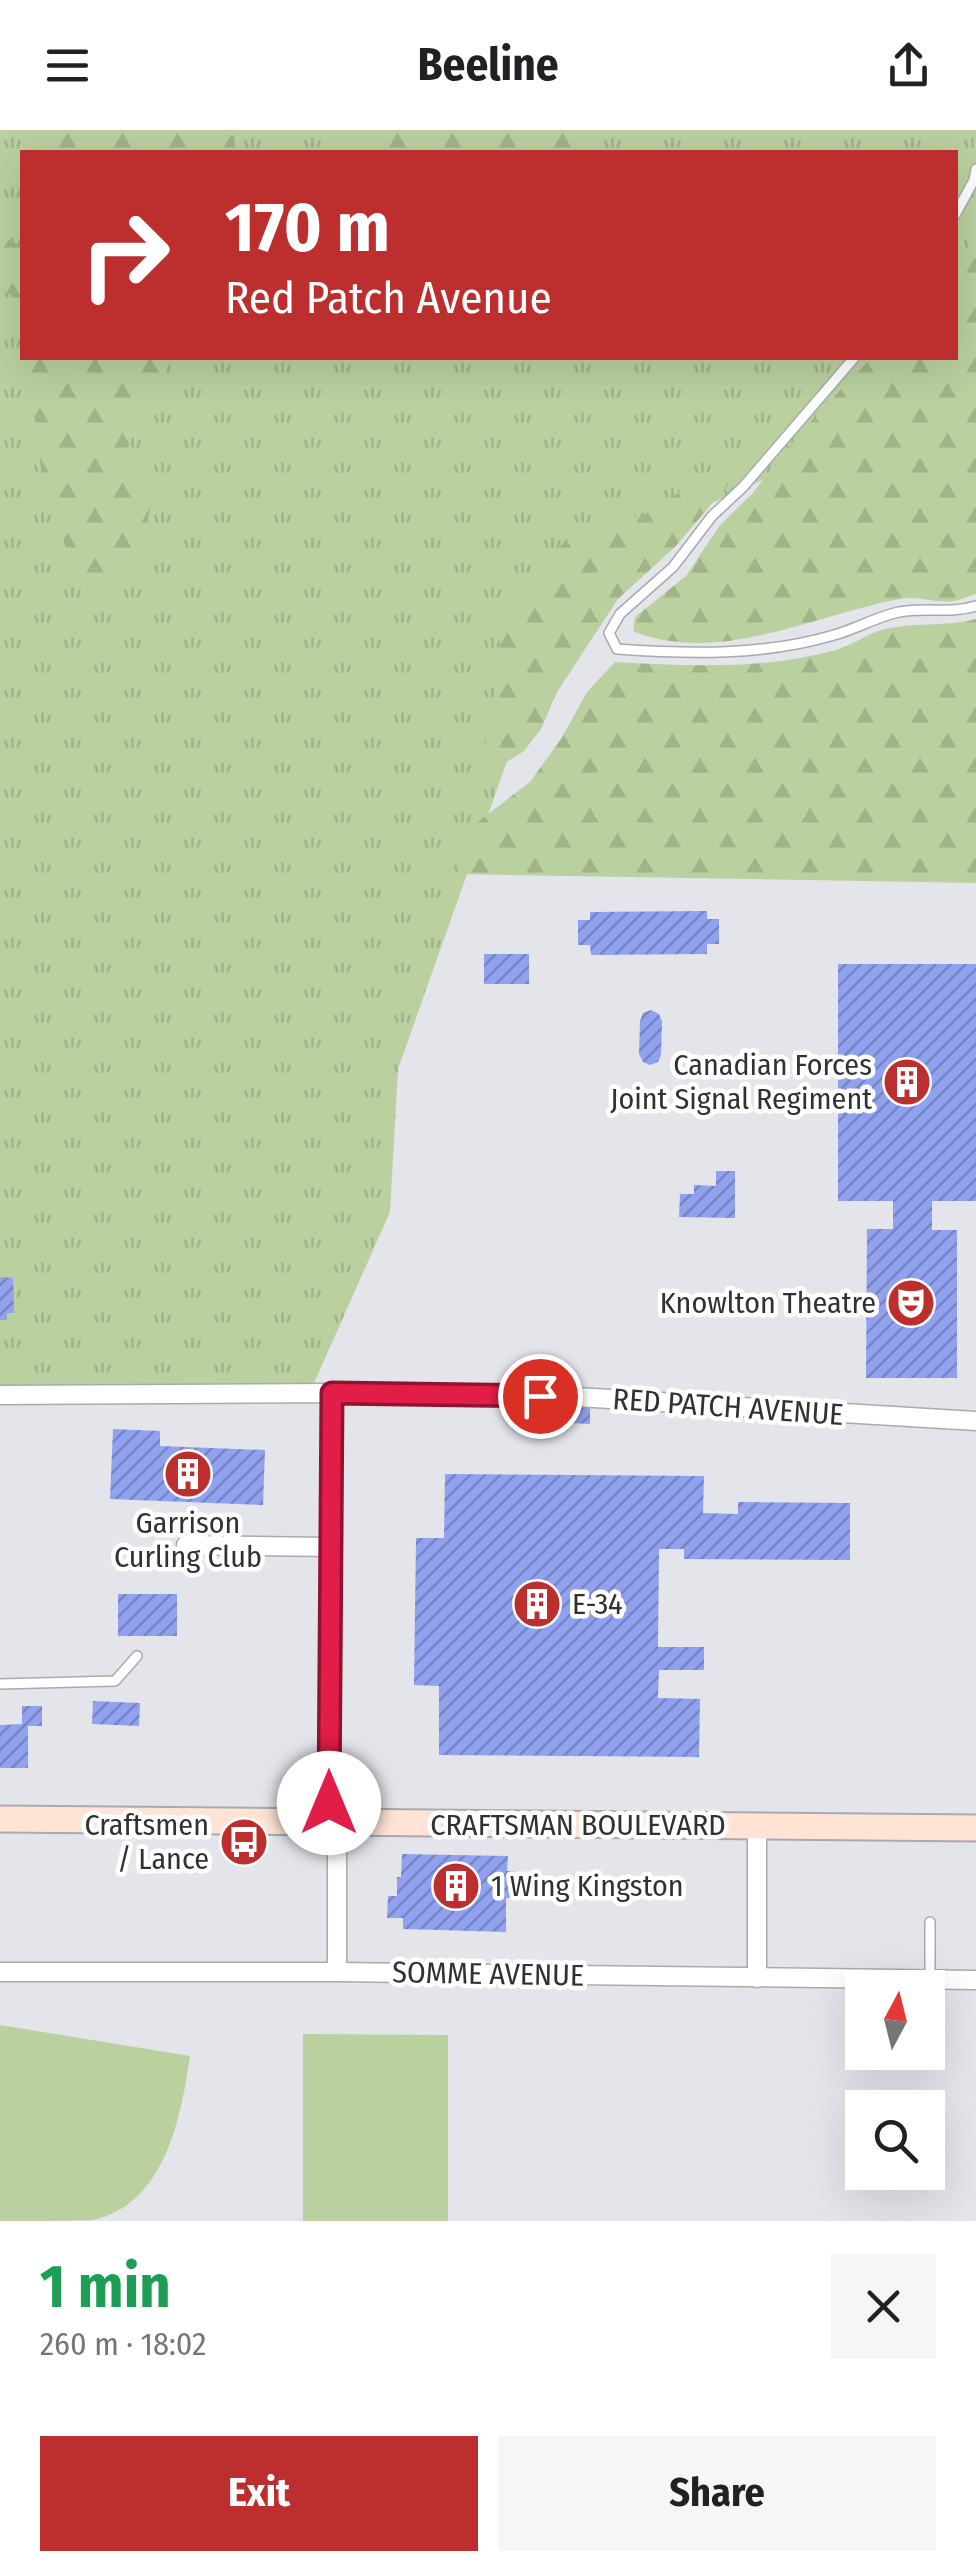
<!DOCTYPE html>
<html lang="en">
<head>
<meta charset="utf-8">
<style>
	:root { --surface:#fff; --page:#f6f6f6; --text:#202124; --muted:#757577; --accent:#bd2e2e }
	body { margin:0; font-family:"Fira Sans Condensed",sans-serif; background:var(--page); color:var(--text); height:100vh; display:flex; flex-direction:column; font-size:38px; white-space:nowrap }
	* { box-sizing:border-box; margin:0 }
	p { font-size:32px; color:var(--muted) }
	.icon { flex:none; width:55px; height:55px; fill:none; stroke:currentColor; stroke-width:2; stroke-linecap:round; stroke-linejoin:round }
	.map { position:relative; height:2091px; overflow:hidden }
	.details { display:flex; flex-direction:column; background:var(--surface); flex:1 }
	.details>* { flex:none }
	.guide { position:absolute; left:20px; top:20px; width:938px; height:210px; border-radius:0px; box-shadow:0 10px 40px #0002; background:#bd2e2e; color:#fff; overflow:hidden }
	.needle { width:65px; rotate:7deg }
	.buttons { position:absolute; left:845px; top:1840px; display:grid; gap:20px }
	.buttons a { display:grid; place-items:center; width:100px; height:100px; border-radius:0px; background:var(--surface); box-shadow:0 10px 40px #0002; font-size:50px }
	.pin { position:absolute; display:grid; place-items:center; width:85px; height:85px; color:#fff; margin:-42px; border:5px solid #fff; border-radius:50%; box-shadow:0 2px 10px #0007 }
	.me { position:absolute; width:110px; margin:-55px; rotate:0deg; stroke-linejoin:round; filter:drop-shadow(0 0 8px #0008) }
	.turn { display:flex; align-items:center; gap:35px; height:210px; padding:0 40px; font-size:45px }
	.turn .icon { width:130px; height:130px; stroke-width:2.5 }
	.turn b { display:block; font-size:70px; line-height:85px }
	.round { display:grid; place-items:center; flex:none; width:105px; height:105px; border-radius:0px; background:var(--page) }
	.overview { display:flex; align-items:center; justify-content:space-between; height:170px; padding:0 40px }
	h1 { font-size:60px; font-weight:700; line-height:75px; color:#1e9e55 }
	.cta { display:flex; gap:20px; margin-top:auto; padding:20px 40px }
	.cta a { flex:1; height:115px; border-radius:0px; background:var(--accent); color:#fff; font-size:40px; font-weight:700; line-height:115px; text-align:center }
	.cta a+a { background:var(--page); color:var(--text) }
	header { display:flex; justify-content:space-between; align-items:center; height:130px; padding:0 40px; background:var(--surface); font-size:45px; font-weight:700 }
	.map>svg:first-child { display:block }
	.grass { fill:url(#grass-tufts) }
	.forest { fill:url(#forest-firs) }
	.pitch { fill:#bad09f }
	.building { fill:url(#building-hatch) }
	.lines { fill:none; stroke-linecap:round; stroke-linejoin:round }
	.lane-casing { stroke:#a8aaaf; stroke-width:12 }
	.street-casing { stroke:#a8aaaf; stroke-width:21 }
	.secondary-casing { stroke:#a8aaaf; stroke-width:29 }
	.lane { stroke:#fff; stroke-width:9 }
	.street { stroke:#fff; stroke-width:18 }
	.secondary { stroke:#ffe4d6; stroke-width:25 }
	.route-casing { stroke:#92132f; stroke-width:25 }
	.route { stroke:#e11d48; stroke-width:18 }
	.labels { text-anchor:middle; stroke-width:9; stroke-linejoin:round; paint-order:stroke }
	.poi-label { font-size:30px; fill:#303133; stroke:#fff; text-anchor:end }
	.street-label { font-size:30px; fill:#303133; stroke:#fff }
</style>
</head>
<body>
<header><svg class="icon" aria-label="menu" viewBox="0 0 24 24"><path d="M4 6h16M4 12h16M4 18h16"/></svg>Beeline<svg class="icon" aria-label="share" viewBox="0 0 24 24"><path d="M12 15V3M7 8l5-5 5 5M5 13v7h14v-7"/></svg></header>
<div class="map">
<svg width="976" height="2091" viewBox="0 0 976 2091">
	<defs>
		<pattern id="grass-tufts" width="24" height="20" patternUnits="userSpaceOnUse" patternTransform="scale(2.5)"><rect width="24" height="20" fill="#bad09f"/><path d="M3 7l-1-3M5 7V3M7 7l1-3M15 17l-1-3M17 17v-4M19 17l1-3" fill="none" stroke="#a0b389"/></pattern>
		<pattern id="forest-firs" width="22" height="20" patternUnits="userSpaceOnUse" patternTransform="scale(2.5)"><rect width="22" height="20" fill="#bad09f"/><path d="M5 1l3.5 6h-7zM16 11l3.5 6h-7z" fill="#a0b389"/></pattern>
		<pattern id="building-hatch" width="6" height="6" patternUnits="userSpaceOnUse" patternTransform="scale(2.5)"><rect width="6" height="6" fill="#90a2ef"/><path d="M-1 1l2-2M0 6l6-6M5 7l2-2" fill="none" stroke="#7685c2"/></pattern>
	</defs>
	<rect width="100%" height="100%" fill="#e4e5eb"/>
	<path class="grass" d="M0,0h976v124l-21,27v-129h-933v206h873l-76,96 -186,85 -111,180 -124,350 -8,143 -83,187 -307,-7z"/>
	<g class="forest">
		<path d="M26,0h192l16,6 2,16h-198z"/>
		<path d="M345,0h258l-21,22h-226z"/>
		<path d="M976,96v368c-7,2 -15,6 -22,7 -18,3 -37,-6 -54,-2 -83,15 -183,67 -267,32l2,-14 51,-41 34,-51 32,-31 49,-62 70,-74h84v-91l10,-11z"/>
		<path d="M0,105l22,12v73l-4,-21 -18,-10z"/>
		<path d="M28,228h144l-23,41 -22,50 25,46 -11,69 -33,25 -27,3 -39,-115z"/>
		<path d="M739,324l-2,20 -61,72 -58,53 -61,93 -16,37 -17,22 -30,19 -10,-22 17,-72 -2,-53 34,-20 16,-43 24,-29 72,-17z"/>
		<path d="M976,489v264l-519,-9 9,-43 64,-49 31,-43 26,-47 28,-30c74,4 148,8 221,-12 17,-5 32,-17 49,-21 30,-7 61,-2 91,-10z"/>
	</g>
	<g class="pitch">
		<path d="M0,1895l190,31c-9,61 -25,148 -97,164 -25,1 -66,1 -93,1z"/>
		<path d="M303,1904l145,1v186h-145z"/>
	</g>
	<g class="building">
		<path d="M707,781v8h12v25h-12v10l-116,1 -1,-10h-12v-25h12v-8z"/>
		<rect x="484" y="824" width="45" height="30"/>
		<path d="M838,834h138v237h-44v29h25v148h-91l1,-149h26v-28h-55z"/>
		<path d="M651,880l8,4 3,7 -1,34 -3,7 -8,3 -7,-3 -4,-8 1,-33 3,-8z"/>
		<path d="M716,1041h19v47l-56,-1 1,-23h14v-9l22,1z"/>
		<path d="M0,1147l13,1 1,35h-7v7h-7z"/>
		<path d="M569,1275l21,1v18l-21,-1z"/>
		<path d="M113,1299l47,2v15l105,4 -2,55 -153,-6z"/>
		<path d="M445,1344l259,2 -1,37 35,1v-12l112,1v57l-166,-1v-10h-25l-1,98h46v23h-45l-1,28 42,1 -1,58 -260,-2v-69l-25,-1 2,-147h28z"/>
		<rect x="118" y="1464" width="59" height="42"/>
		<path d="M93,1571l47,2 -1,23 -47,-2z"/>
		<path d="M22,1576h20v20h-14v42h-28v-43l22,-1z"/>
		<path d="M402,1724l106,2 -1,15h8l-1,27h-8v34l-103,-3v-11h-16l1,-22h9v-19h4z"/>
	</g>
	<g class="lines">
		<g class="lane-casing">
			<g id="lane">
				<path d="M955,85l19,-35 2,-11"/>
				<path d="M854,228l-111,129 -31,29 -39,51 -53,47 -11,19 8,16c71,5 147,7 217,-14 22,-6 42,-18 65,-23 26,-5 51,2 77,-6"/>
				<path d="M0,1554l115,-3 22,-25"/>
				<path d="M930,1792v109"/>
			</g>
		</g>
		<g class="street-casing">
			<g id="street">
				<path d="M332,1263l-3,410 8,49v120"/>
				<path d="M0,1265l332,-2 245,4 399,24"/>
				<path d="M186,1415l143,2"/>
				<path d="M0,1842h337l639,8"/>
				<path d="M757,1848v-152"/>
			</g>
		</g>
		<g class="secondary-casing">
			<path id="secondary" d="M0,1689l976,9"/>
		</g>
		<use href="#lane" class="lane"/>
		<use href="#street" class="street"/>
		<use href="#secondary" class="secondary"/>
	</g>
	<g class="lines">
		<g class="route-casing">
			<path id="route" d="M329,1673l3,-410 208,3"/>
		</g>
		<use href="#route" class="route"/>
	</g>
	<defs>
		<g id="building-disc" transform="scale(2.5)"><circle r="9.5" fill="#bd2e2e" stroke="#fff"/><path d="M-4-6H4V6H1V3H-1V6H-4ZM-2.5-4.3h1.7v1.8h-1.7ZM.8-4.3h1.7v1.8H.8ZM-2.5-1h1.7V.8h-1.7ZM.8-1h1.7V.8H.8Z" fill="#fff"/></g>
		<g id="theatre-disc" transform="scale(2.5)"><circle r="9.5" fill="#bd2e2e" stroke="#fff"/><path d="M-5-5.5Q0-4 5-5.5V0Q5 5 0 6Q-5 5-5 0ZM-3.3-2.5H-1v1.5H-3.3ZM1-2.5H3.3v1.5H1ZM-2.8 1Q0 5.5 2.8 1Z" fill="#fff"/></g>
		<g id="bus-disc" transform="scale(2.5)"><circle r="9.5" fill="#bd2e2e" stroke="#fff"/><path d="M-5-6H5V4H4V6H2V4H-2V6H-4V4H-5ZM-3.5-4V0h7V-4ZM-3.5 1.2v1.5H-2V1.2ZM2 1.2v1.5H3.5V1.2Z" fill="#fff"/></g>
	</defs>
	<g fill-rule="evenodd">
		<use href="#building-disc" x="907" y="952"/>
		<use href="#theatre-disc" x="911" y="1173"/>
		<use href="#building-disc" x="188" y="1344"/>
		<use href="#building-disc" x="537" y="1474"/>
		<use href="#bus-disc" x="244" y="1712"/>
		<use href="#building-disc" x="456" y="1756"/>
	</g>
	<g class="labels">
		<g class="poi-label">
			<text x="872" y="945">Canadian Forces<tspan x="872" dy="34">Joint Signal Regiment</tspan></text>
			<text x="876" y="1183">Knowlton Theatre</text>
			<text x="188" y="1403" text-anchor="middle">Garrison<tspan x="188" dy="34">Curling Club</tspan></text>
			<text x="572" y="1484" text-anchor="start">E-34</text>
			<text x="209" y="1705">Craftsmen<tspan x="209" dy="34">/ Lance</tspan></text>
			<text x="491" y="1766" text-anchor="start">1 Wing Kingston</text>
		</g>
		<g class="street-label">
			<text transform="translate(728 1277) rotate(4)" y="10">RED PATCH AVENUE</text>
			<text x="578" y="1705">CRAFTSMAN BOULEVARD</text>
			<text transform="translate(488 1844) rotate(1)" y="10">SOMME AVENUE</text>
		</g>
	</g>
</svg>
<div class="buttons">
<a><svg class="needle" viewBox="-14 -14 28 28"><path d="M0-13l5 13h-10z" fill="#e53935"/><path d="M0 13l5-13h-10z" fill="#757577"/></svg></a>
<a><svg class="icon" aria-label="search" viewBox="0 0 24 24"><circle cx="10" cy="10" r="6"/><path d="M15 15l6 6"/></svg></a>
</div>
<div class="pin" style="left:540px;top:1266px;background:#d93025"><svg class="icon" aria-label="arrive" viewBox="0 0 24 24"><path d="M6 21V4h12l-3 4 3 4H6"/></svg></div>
<svg class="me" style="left:329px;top:1673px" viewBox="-20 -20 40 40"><circle r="19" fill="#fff"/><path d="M0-13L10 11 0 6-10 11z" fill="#e11d48"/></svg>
<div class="guide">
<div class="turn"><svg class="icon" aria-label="right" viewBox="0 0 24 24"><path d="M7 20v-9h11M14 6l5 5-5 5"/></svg><div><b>170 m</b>Red Patch Avenue</div></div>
</div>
</div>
<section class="details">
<div class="overview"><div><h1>1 min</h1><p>260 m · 18:02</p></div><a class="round"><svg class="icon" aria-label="close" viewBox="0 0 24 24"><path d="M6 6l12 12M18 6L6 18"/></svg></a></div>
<div class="cta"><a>Exit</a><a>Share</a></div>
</section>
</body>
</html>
